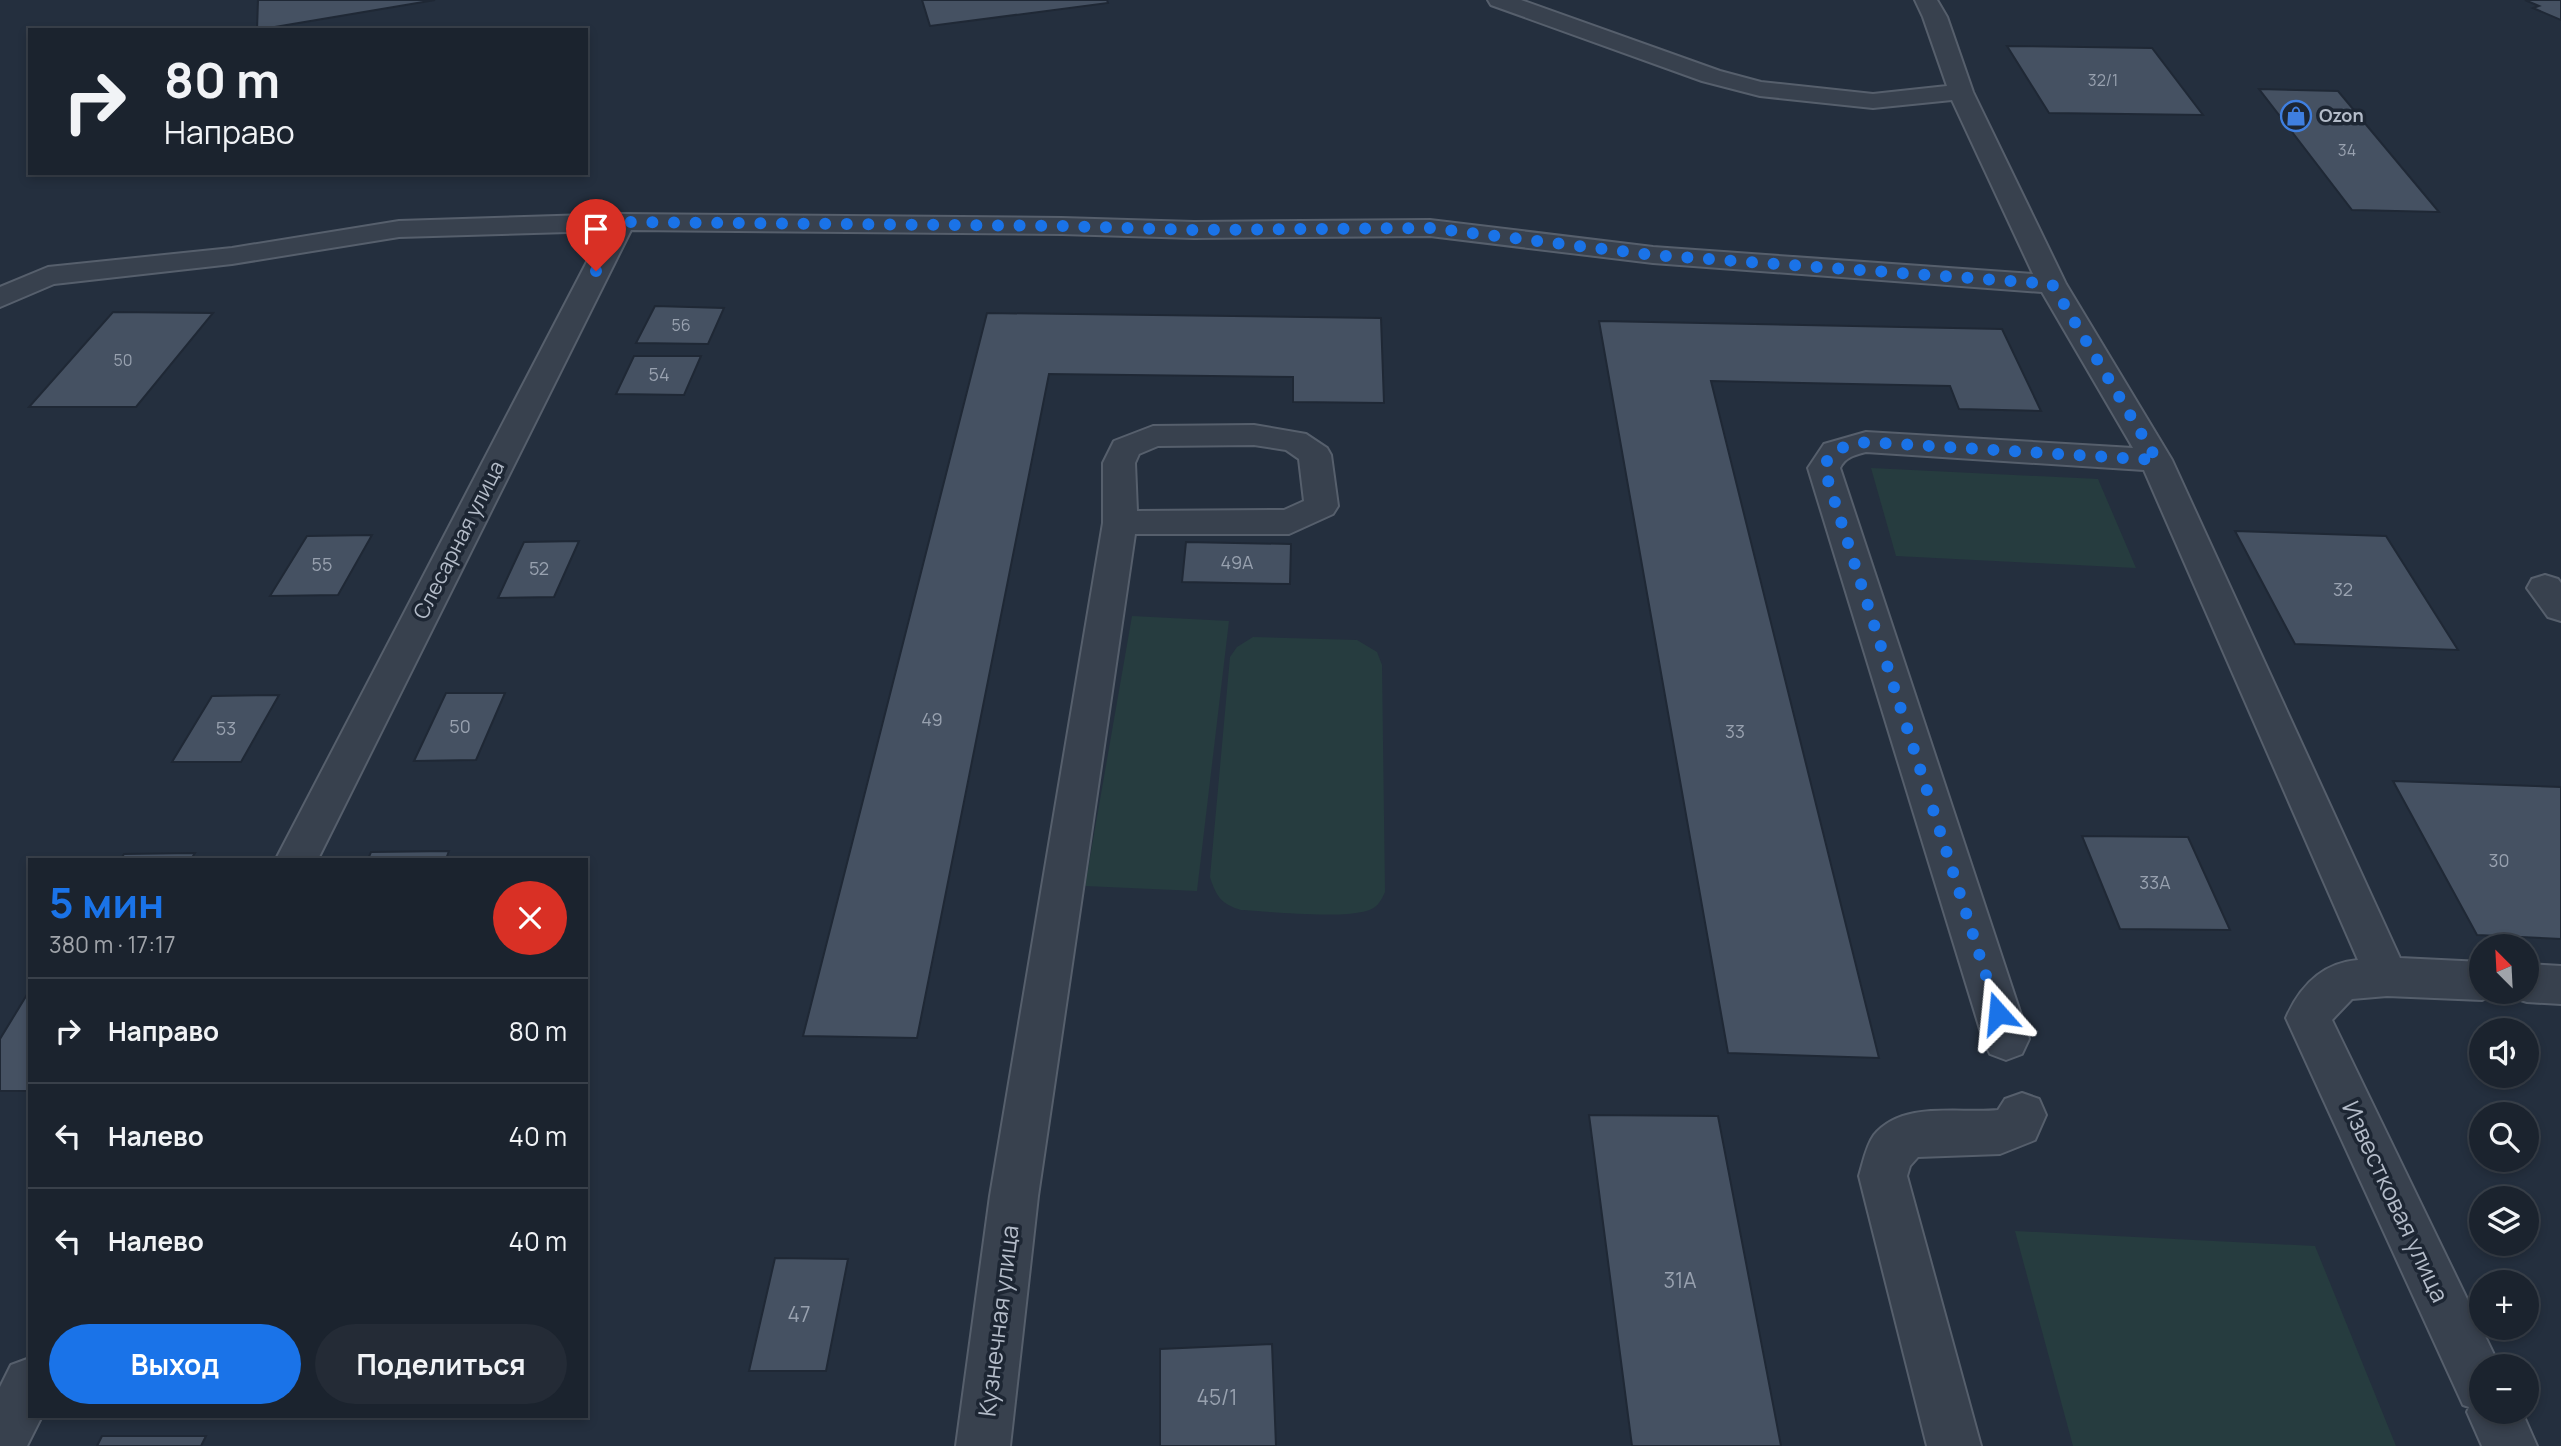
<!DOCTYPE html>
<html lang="ru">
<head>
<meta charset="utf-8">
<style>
	:root { --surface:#1b232e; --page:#242b36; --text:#f1f3f6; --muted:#a0a4aa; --line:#39404a; --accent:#1a73e8 }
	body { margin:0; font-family:Manrope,sans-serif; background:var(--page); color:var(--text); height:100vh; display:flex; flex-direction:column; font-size:26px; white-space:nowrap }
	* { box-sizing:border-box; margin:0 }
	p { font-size:23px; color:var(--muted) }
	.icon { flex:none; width:38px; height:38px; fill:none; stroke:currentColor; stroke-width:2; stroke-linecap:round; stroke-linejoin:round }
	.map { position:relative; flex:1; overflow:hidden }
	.side { position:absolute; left:28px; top:858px; width:560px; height:560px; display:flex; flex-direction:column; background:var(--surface); border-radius:0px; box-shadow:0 4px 10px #0003,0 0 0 2px var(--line) }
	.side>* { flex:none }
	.hud { position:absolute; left:28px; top:28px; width:560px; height:147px; border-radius:0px; box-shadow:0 4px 10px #0003,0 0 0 2px var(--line); background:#1b232e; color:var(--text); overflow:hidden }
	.needle { width:46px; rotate:336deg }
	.fabs { position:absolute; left:2469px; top:934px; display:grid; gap:14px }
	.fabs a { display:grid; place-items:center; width:70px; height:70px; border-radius:50%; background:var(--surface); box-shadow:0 4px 10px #0003,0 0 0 2px var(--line); font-size:35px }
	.pin { position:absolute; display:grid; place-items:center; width:60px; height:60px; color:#fff; margin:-72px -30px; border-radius:50% 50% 50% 0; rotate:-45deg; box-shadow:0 0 7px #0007 }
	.pin .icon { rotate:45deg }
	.me { position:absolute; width:77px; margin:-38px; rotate:342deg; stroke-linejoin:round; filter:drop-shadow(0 0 5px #0008) }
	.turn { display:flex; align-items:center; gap:24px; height:147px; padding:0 21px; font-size:32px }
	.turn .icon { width:91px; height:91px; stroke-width:2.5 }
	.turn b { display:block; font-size:49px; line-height:60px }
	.round { display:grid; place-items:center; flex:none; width:74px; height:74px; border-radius:37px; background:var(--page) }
	.overview { display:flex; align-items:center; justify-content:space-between; height:119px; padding:0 21px }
	h1 { font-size:42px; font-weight:700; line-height:52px; color:var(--accent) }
	.primary-button { display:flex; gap:14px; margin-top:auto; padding:14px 21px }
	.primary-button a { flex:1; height:80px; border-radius:42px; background:var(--accent); color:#fff; font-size:28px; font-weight:700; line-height:80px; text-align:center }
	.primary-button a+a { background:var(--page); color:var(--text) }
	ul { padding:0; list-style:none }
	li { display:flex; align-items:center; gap:21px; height:105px; padding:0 21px; border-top:2px solid var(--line) }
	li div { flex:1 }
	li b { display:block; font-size:26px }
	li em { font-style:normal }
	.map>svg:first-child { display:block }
	.green { fill:#263c3f }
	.building { fill:#455162; stroke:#1f2835; stroke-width:2 }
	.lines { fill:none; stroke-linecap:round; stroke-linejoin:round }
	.minor-casing { stroke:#565f6c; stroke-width:4 }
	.minor { fill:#38414e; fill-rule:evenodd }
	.route { stroke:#1a73e8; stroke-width:12; stroke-dasharray:0 21.6 }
	.labels { text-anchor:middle; stroke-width:7; stroke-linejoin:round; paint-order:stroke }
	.far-number-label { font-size:16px; fill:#98a1af }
	.far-poi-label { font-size:18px; font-weight:bold; fill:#b4bcc9; stroke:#1d2633; text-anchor:start }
	.number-label { font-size:18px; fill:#98a1af }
	.street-label { font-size:21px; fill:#b4bcc9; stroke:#1d2633 }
	.near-number-label { font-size:21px; fill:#98a1af }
	.near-street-label { font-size:24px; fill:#b4bcc9; stroke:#1d2633 }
</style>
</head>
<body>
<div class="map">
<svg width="2561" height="1446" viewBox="0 0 2561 1446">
	<rect width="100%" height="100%" fill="#242f3e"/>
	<g class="green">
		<path d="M1871,468l227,11 38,89 -240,-12z"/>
		<path d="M1132,616l97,5 -32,270 -112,-5z"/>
		<path d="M1253,637l104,3 20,12 5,13 3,227c-2,4 -5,11 -9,14 -16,16 -110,5 -135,4 -20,-6 -25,-14 -31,-33l20,-220 7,-10z"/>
		<path d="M2015,1231l300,15 81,200h-323z"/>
	</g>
	<g class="building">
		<path d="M258,0h177l-178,30z"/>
		<path d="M922,0h185l1,3 -178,23z"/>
		<path d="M2525,0h36v20l-28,-12 6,-2z"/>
		<path d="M2007,46l145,2 51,67 -154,-2z"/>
		<path d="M2259,89l79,2 101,121 -87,-2z"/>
		<path d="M655,306l69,2 -16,36 -72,-1z"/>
		<path d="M113,312l100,1 -77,94h-107z"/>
		<path d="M987,313l394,5 3,85 -91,-1v-25l-244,-3 -132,664 -114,-2z"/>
		<path d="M1599,321l403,8 39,82 -82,-2 -9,-23 -239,-5 168,677 -151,-5z"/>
		<path d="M634,356h67l-17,39 -68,-1z"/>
		<path d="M2235,531l151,5 72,114 -163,-6z"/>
		<path d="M372,535l-34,60 -68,1 37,-60z"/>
		<path d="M579,541l-25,56 -56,1 26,-56z"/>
		<path d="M1186,542l105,2 -1,40 -108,-2z"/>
		<path d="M446,693h59l-29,67 -62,1z"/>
		<path d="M279,695l-38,67h-69l40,-66z"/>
		<path d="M2393,781l168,6v152l-84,-4z"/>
		<path d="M2082,836l106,1 42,93 -110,-1z"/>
		<path d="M449,851l-3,8h-78l3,-7z"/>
		<path d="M195,853l-4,6h-70l3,-5z"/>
		<path d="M28,993l2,98h-30v-52z"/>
		<path d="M1589,1115l129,1 63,330h-149z"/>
		<path d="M775,1258l73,1 -22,112h-77z"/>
		<path d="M1272,1344l4,102h-116v-97z"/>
		<path d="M102,1436h104l-5,10h-104z"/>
	</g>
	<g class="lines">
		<g class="minor-casing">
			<g id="minor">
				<path d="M1488,0h33l199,71 41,11 112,12 74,-8 -24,-69 -8,-17h22l10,17 26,75 93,192 106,176 228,498 82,4v30h17l-17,8 -95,-4 -35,3 -20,21 168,347h-18v45h40l15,34h-55l-15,-34 2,-5 -6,-2 -177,-387c14,-32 36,-55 72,-58l-214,-490 -278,-18c-11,3 -21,5 -26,16l189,571 -7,15 -16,6 -16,-6 -7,-15 -175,-571 16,-24 42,-12 267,16 -91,-156 -389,-29 -223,-27 -236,2 -132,-4 -431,-4 -313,629h-42l327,-628 -204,6 -167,27 -178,20 -54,23v-20l48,-20 184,-19 167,-27 222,-7 441,4 132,4 236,-2 223,27 380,27 -81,-174 -79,8 -113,-12 -58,-15 -211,-76z"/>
				<path d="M1254,425l52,9 21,14 4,7 7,51 -5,8 -44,20h-154l-97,662 -28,250h-54l34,-250 113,-673v-60l11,-22 39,-15zM1254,445l32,5 13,9 5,42 -20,9 -147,1 -2,-48 4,-9 19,-8z"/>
				<path d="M2545,575l13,4 3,4v38l-13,-4 -21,-29 5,-9z"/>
				<path d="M2527,964l34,2v38l-34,-2 -16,-5 -2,-5h18z"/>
				<path d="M2022,1093l17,6 7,16 -11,25 -35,14 -82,3 -8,9 -3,10 74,270h-54l-68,-270c4,-13 7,-30 15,-41 29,-35 85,-21 124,-25l7,-11z"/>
				<path d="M30,1358v58h12l-15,30h-27v-59l11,-22z"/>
			</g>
		</g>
		<use href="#minor" class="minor"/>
	</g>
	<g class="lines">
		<path class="route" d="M596,271l25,-49 441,4 132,4 236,-2 223,27 399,29 105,176 -291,-18c-20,4 -35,5 -42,26l174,545"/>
	</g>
	<defs>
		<g id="shop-ring" transform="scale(1.575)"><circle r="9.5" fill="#1d2633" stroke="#3f7fe0" stroke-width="1.5"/><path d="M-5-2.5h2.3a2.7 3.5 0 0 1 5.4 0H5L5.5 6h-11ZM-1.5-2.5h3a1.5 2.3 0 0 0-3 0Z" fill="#3f7fe0"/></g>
	</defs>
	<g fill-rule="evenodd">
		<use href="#shop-ring" x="2296" y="116"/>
	</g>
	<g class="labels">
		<g class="far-number-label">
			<text x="2103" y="86">32/1</text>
			<text x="2347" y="156">34</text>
			<text x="681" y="331">56</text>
			<text x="123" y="366">50</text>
		</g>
		<g class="far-poi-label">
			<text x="2319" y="122">Ozon</text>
		</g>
		<g class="number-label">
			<text x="659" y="381">54</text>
			<text x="1237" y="569">49А</text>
			<text x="322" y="571">55</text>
			<text x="539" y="575">52</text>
			<text x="2343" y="596">32</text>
			<text x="932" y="726">49</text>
			<text x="460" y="733">50</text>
			<text x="226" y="735">53</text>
			<text x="1735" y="738">33</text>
			<text x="2499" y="867">30</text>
			<text x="2155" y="889">33А</text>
		</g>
		<g class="street-label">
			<text transform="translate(459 540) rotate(-63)" y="7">Слесарная улица</text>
		</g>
		<g class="near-number-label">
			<text x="1680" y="1288">31А</text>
			<text x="799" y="1322">47</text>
			<text x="1217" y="1405">45/1</text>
		</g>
		<g class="near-street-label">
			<text transform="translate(2395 1202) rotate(65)" y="8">Известковая улица</text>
			<text transform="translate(999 1321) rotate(-83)" y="8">Кузнечная улица</text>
		</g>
	</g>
</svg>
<div class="fabs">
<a><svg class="needle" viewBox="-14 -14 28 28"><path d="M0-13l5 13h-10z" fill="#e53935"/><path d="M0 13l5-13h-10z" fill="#a0a4aa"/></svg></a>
<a><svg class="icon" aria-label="sound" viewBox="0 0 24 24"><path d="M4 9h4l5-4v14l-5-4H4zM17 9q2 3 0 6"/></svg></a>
<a><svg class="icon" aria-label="search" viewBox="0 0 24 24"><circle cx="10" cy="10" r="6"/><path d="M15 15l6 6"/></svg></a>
<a><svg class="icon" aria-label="layers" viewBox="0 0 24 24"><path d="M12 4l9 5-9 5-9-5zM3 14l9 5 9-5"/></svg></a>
<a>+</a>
<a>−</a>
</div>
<div class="pin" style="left:596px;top:271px;background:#d93025"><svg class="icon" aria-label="arrive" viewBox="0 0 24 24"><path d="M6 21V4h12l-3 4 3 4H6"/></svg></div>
<svg class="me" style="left:1998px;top:1013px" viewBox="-20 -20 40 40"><path d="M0-17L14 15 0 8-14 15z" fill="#1a73e8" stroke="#fff" stroke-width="4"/></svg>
<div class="hud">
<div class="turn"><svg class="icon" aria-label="right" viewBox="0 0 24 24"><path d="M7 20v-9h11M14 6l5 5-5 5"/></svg><div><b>80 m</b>Направо</div></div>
</div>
<section class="side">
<div class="overview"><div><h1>5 мин</h1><p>380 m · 17:17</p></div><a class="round" style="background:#d93025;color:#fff"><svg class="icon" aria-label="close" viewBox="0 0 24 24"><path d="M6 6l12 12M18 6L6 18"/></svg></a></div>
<ul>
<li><svg class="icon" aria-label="right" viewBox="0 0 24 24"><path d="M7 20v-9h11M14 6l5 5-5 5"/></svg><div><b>Направо</b></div><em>80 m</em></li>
<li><svg class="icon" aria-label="left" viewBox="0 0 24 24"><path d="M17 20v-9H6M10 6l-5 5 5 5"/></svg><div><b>Налево</b></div><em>40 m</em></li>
<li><svg class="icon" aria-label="left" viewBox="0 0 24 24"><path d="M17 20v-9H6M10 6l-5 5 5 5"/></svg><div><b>Налево</b></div><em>40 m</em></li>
</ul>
<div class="primary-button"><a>Выход</a><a>Поделиться</a></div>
</section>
</div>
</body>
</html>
